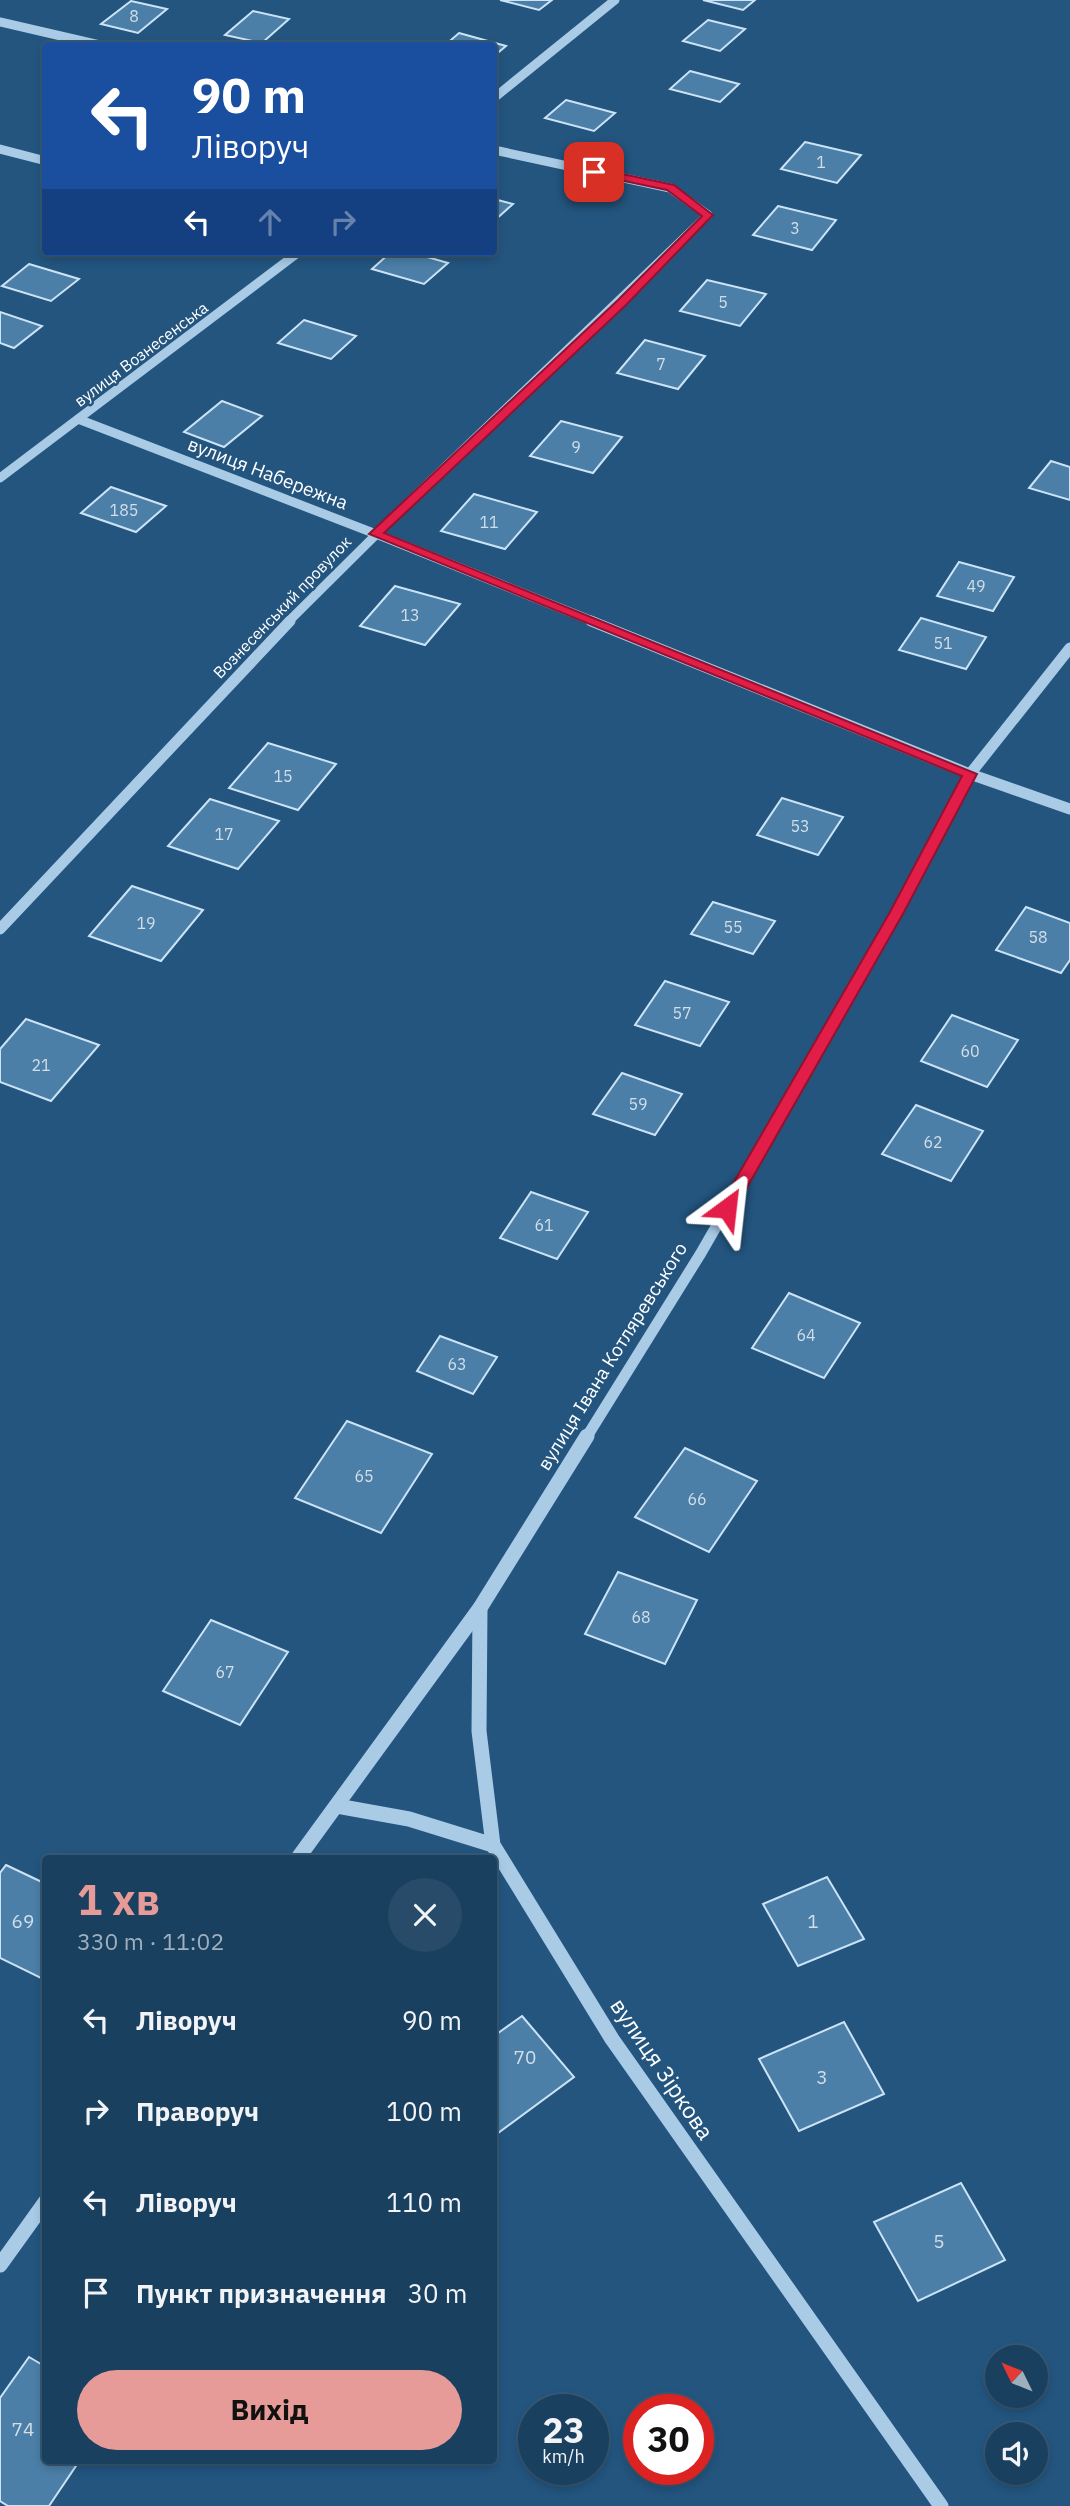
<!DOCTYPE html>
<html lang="uk">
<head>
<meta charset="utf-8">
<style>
	:root { --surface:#1a405f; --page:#274b68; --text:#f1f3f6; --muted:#9fafbd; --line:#385974; --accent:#e69b98 }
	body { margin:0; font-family:"IBM Plex Sans",sans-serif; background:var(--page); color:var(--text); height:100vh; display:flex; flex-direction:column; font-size:26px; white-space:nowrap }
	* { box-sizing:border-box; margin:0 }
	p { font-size:23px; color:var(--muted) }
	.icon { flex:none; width:38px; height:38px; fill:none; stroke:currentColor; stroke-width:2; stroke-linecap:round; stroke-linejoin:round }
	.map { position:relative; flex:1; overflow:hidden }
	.drawer { position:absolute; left:42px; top:1855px; width:455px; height:609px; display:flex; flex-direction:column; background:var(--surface); border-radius:7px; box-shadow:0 4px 10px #0003,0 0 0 2px var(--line) }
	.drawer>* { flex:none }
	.hud { position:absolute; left:42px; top:42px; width:455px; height:214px; border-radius:7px; box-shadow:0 4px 10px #0003,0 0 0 2px var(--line); background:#1a4fa0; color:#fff; overflow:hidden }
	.needle { width:46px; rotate:313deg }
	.tools { position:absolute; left:985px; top:2345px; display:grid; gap:14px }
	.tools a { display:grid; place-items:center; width:63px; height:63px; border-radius:50%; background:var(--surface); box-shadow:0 4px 10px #0003,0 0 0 2px var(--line); font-size:35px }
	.speed { position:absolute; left:518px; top:2394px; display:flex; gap:14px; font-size:35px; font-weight:700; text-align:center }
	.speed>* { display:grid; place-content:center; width:91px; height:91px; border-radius:50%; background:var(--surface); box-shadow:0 4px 10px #0003,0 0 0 2px var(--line); line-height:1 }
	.speed small { font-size:18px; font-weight:400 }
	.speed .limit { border:10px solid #d22; background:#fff; color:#111 }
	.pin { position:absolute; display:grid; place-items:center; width:60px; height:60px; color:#fff; margin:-30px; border-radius:14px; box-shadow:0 4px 10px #0006 }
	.me { position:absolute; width:77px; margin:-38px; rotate:30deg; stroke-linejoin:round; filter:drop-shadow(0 0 5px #0008) }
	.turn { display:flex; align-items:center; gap:24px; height:147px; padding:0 35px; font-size:32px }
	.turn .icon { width:91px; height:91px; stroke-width:2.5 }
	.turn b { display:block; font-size:49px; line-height:60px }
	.lanes { display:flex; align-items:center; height:66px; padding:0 35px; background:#0003; justify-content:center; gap:35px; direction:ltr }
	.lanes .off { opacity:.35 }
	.round { display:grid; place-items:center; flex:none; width:74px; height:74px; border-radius:37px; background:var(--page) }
	.overview { display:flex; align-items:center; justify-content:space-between; height:119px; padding:0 35px }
	h1 { font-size:42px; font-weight:700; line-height:52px; color:var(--accent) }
	.button { display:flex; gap:14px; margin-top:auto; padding:14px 35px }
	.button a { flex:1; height:80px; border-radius:42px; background:var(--accent); color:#111; font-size:28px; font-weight:700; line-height:80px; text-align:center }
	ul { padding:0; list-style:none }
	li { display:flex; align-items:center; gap:21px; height:91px; padding:0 35px }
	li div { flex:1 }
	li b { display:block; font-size:26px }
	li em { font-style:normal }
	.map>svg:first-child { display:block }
	.building { fill:#4b7fa8; stroke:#cce3f5; stroke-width:2 }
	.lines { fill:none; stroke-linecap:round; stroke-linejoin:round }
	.minor-far2 { stroke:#a9cbe6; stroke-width:9 }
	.minor-far1 { stroke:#a9cbe6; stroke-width:11 }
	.minor { stroke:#a9cbe6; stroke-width:15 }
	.route { fill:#e11d48; stroke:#92132f; stroke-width:2 }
	.labels { text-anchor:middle; stroke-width:5; stroke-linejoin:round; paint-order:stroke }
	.number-label { font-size:16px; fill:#d2dfe9 }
	.far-street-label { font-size:16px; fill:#fff; stroke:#23557f }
	.street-label { font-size:19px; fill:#fff; stroke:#23557f }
	.near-number-label { font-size:19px; fill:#d2dfe9 }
	.near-street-label { font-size:23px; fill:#fff; stroke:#23557f }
</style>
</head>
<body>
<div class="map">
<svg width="1070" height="2506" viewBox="0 0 1070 2506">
	<rect width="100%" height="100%" fill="#23557f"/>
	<g class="building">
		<path d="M500,0h52l-13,10z"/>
		<path d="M703,0h52l-12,10z"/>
		<path d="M131,1l36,8 -29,24 -37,-9z"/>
		<path d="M253,11l36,8 -27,24 -37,-8z"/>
		<path d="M708,20l37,9 -25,22 -37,-10z"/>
		<path d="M459,33l47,13 -12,10v-10h-50z"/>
		<path d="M690,71l49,13 -19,18 -50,-13z"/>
		<path d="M566,100l49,13 -21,18 -49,-13z"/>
		<path d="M805,142l56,13 -24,28 -56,-14z"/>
		<path d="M494,199l19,5 -19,17z"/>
		<path d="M778,206l58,14 -24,30 -59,-15z"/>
		<path d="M391,252h19l38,11 -24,21 -52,-15z"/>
		<path d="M29,264l50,15 -28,22 -49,-15z"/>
		<path d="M707,280l59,14 -26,32 -60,-15z"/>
		<path d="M0,312l42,14 -28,22 -14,-5z"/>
		<path d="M304,320l52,16 -25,23 -53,-16z"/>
		<path d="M645,340l60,16 -27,33 -61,-16z"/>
		<path d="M222,401l40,15 -38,31 -40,-15z"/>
		<path d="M561,421l61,16 -29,36 -63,-17z"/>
		<path d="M1051,461l19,6v33l-41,-12z"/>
		<path d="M111,487l55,19 -30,26 -55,-19z"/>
		<path d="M474,494l63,18 -32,37 -64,-18z"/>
		<path d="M959,562l55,15 -21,34 -56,-15z"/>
		<path d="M395,586l65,18 -35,41 -65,-19z"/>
		<path d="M921,618l65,19 -20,32 -67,-19z"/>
		<path d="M268,743l68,21 -38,46 -69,-22z"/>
		<path d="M782,798l61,19 -25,38 -61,-20z"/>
		<path d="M210,799l69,22 -41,48 -70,-23z"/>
		<path d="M132,886l71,24 -42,51 -72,-25z"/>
		<path d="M713,902l62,19 -22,33 -62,-20z"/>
		<path d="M1026,907l44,16v37l-9,13 -65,-23z"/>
		<path d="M665,981l64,21 -29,44 -65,-21z"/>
		<path d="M952,1015l66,25 -31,47 -66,-26z"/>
		<path d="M26,1019l73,26 -48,56 -51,-19v-33z"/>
		<path d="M622,1073l60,21 -27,41 -62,-21z"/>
		<path d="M916,1105l67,26 -32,50 -69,-27z"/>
		<path d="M531,1192l57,20 -31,47 -57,-21z"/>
		<path d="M789,1293l71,30 -36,55 -72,-30z"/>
		<path d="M440,1336l57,21 -24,37 -56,-23z"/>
		<path d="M347,1421l85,33 -51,79 -86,-35z"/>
		<path d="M685,1448l72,33 -48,71 -74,-35z"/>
		<path d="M618,1572l79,28 -32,64 -80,-30z"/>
		<path d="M211,1620l77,32 -48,73 -77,-34z"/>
		<path d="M6,1865l40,19 -1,96 -45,-22v-85z"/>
		<path d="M827,1877l37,62 -66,27 -35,-62z"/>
		<path d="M522,2016l52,61 -80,59v-100z"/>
		<path d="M844,2022l40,72 -85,37 -40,-72z"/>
		<path d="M961,2183l44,77 -87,41 -44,-79z"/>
		<path d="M29,2357l17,10v93h34l-31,46h-41l-8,-5v-103z"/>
	</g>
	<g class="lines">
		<g class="minor-far2">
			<path d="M0,22l104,24"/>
			<path d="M494,98l121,-98"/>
			<path d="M0,149l46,12"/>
			<path d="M78,419l298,115 219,88"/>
			<path d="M0,478l299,-226"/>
			<path d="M288,622l129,-128 291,-279 -38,-27 -176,-38"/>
		</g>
		<g class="minor-far1">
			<path d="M591,621l379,153 100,35"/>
			<path d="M0,929l290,-308"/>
			<path d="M586,1438l115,-185 196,-341 73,-138 100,-126"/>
		</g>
		<g class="minor">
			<path d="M480,1609l-1,122 14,114 119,194 329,467"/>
			<path d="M337,1806l72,13 84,26"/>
			<path d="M298,1858l182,-250 107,-172"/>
			<path d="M0,2265l46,-64"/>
		</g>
	</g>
	<path class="route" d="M594,168l80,17 39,30 -87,90 -242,228 593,241 -73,138 -171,300 -6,1 -8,-5 171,-296 72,-136 -593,-242 249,-234 84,-84 -35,-26 -76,-16v-5z"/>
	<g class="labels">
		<g class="number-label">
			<text x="134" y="22">8</text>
			<text x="821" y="168">1</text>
			<text x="795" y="234">3</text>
			<text x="723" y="308">5</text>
			<text x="661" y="370">7</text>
			<text x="576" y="453">9</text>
			<text x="124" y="516">185</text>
			<text x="489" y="528">11</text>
			<text x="976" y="592">49</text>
			<text x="410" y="621">13</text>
			<text x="943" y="649">51</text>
			<text x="283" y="782">15</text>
			<text x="800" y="832">53</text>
			<text x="224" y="840">17</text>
			<text x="146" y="929">19</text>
			<text x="733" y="933">55</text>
			<text x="1038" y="943">58</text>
			<text x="682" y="1019">57</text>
			<text x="970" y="1057">60</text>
			<text x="41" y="1071">21</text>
			<text x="638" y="1110">59</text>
			<text x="933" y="1148">62</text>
			<text x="544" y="1231">61</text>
			<text x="806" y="1341">64</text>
			<text x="457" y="1370">63</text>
			<text x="364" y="1482">65</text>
			<text x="697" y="1505">66</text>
			<text x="641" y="1623">68</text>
			<text x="225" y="1678">67</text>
		</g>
		<g class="far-street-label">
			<text transform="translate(141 354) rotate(-37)" y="6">вулиця Вознесенська</text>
			<text transform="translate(282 607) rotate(-46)" y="6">Вознесенський провулок</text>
		</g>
		<g class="street-label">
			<text transform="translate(268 473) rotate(21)" y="7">вулиця Набережна</text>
			<text transform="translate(612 1356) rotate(-58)" y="7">вулиця Івана Котляревського</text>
		</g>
		<g class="near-number-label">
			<text x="23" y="1928">69</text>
			<text x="813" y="1928">1</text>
			<text x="525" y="2064">70</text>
			<text x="822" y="2084">3</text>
			<text x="939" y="2248">5</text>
			<text x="23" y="2436">74</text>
		</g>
		<g class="near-street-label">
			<text transform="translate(662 2069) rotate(56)" y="8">вулиця Зіркова</text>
		</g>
	</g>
</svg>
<div class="tools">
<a><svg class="needle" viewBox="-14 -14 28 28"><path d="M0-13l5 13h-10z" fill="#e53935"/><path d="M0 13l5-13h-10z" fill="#9fafbd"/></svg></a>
<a><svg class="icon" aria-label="sound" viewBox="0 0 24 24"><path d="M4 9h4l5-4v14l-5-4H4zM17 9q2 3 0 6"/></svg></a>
</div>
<div class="speed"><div>23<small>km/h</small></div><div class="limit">30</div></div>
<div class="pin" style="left:594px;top:172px;background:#d93025"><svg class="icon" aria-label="arrive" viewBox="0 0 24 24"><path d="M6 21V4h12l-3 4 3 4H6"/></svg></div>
<svg class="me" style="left:727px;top:1208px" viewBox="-20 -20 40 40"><path d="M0-17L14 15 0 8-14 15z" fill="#e11d48" stroke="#fff" stroke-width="4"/></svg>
<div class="hud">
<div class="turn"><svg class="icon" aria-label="left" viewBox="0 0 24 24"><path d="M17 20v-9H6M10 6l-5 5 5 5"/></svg><div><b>90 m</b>Ліворуч</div></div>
<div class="lanes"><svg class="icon" aria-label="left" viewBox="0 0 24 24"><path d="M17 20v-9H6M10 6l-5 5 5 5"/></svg><svg class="icon off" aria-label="ahead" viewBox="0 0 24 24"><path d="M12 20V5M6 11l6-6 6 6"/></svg><svg class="icon off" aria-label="right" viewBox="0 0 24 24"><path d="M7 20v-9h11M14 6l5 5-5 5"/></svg></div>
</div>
<section class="drawer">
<div class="overview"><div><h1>1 хв</h1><p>330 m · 11:02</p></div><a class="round"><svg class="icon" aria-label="close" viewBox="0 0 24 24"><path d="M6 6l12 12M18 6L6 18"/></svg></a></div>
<ul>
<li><svg class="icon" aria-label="left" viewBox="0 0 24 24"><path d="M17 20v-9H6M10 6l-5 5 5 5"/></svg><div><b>Ліворуч</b></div><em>90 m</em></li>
<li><svg class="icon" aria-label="right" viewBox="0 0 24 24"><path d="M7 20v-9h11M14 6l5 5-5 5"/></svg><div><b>Праворуч</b></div><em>100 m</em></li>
<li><svg class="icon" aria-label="left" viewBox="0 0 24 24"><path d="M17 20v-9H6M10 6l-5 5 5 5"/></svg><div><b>Ліворуч</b></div><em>110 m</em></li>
<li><svg class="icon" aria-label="arrive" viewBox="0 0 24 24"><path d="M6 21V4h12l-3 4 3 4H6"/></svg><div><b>Пункт призначення</b></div><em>30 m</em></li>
</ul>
<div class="button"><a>Вихід</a></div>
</section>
</div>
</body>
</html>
